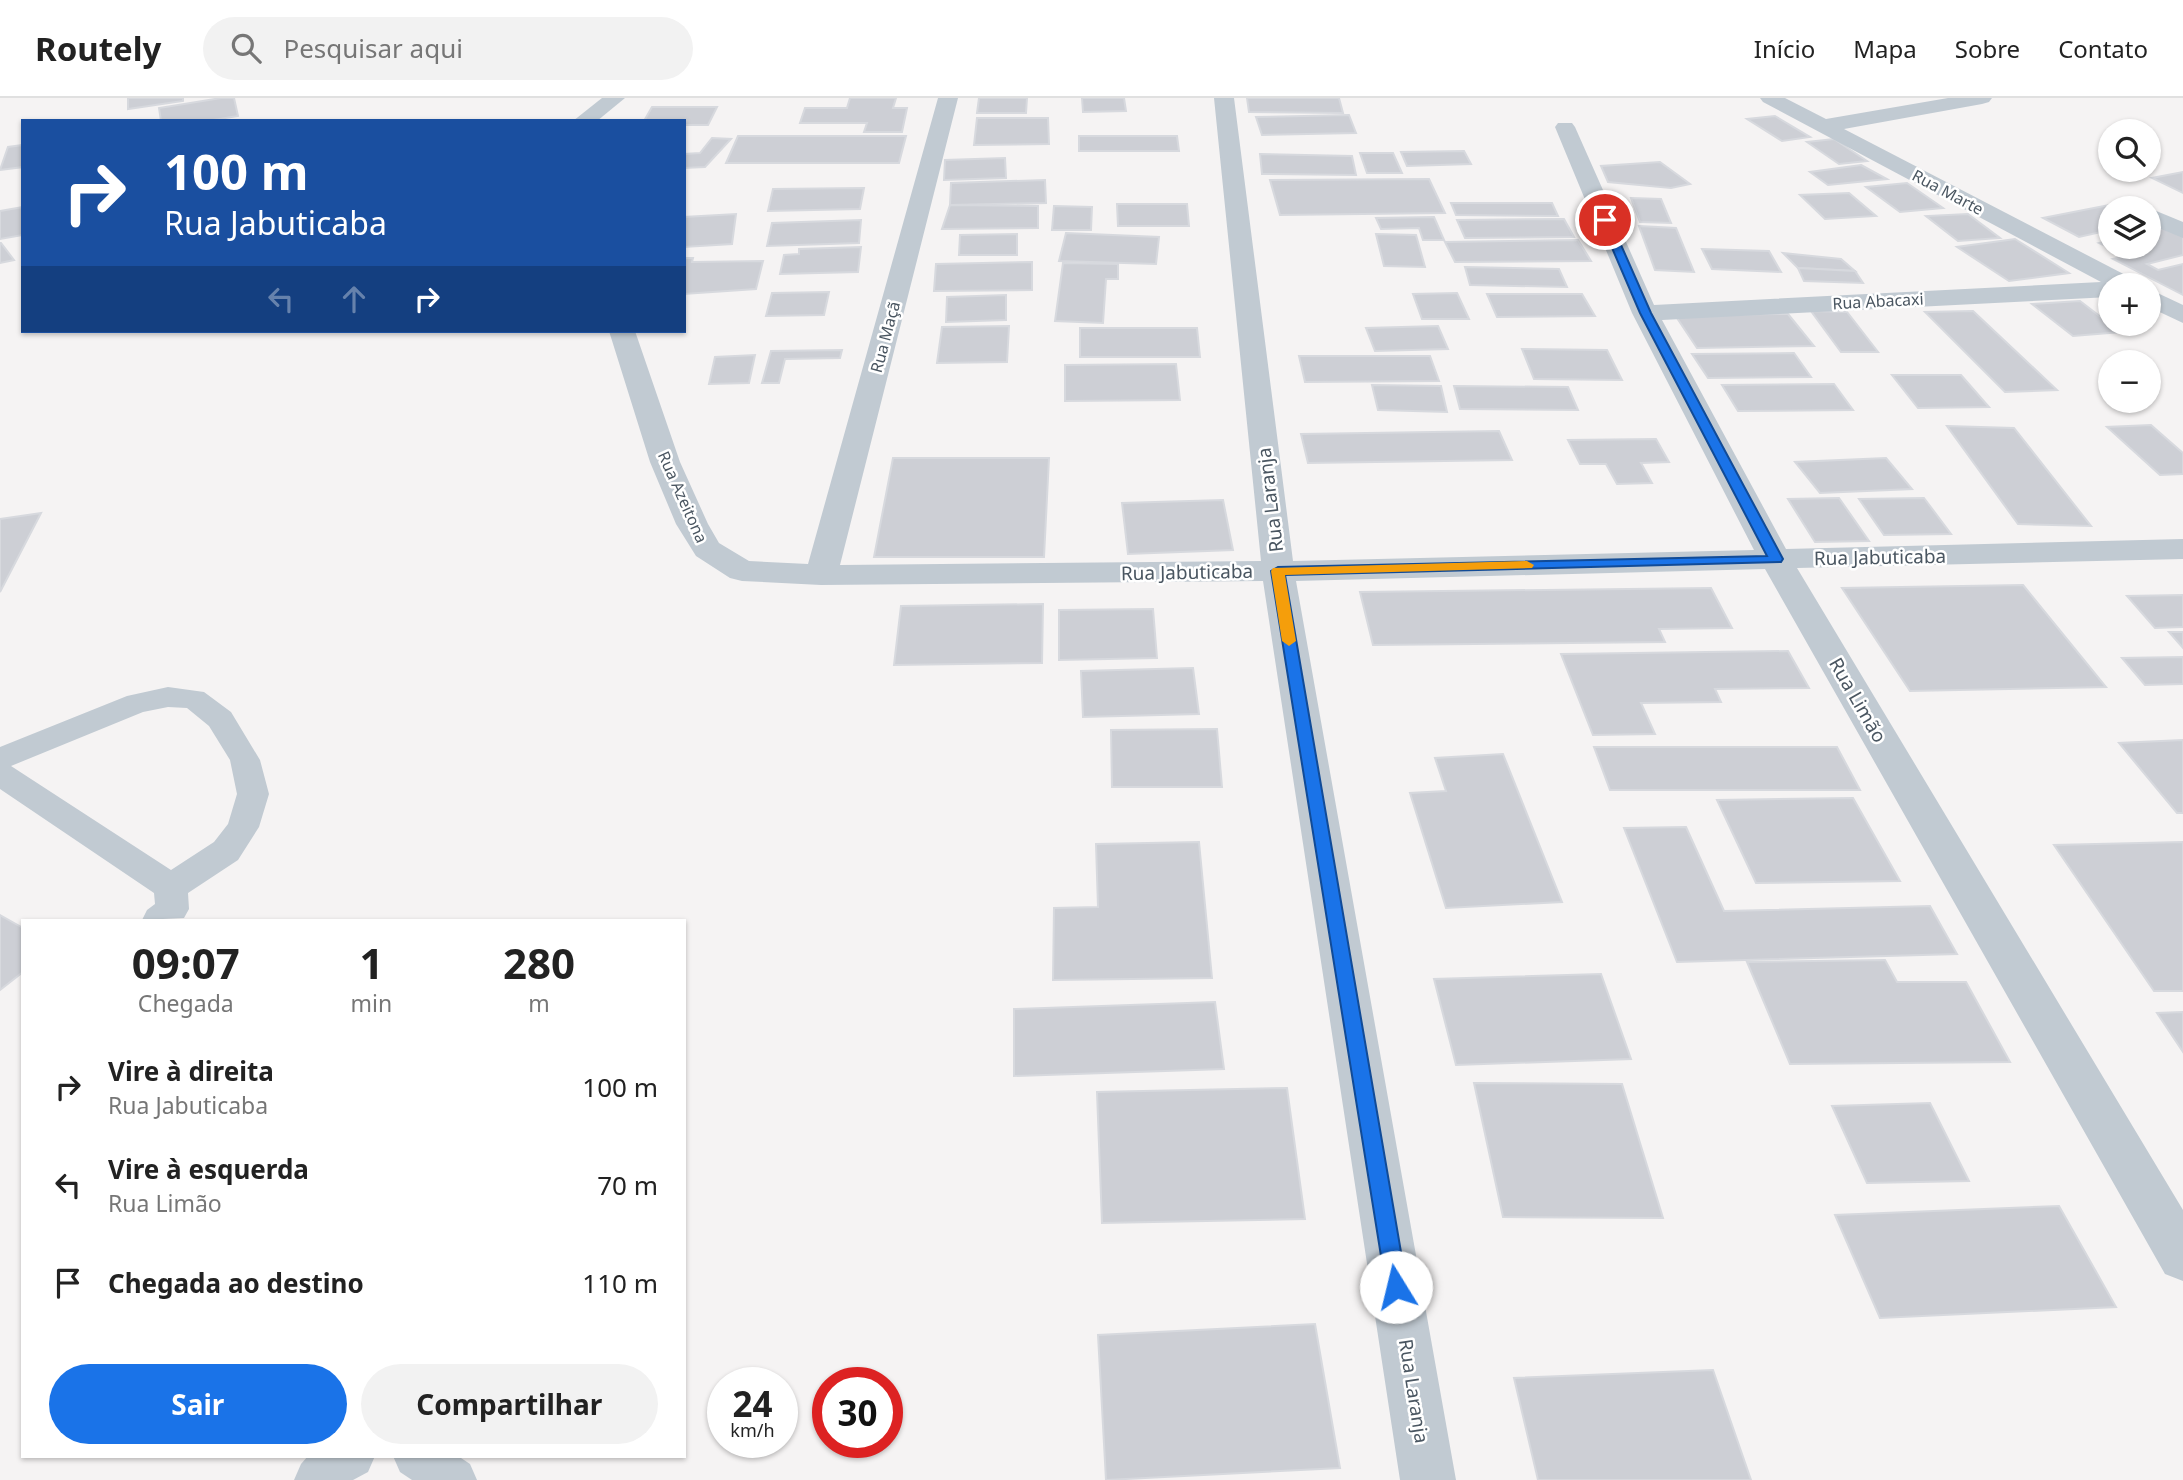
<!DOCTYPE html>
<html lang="pt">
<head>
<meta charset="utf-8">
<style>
	:root { --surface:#fff; --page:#f2f2f2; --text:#222; --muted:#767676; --line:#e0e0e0; --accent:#1a73e8 }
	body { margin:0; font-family:"Noto Sans",sans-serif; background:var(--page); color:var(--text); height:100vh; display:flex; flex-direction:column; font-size:26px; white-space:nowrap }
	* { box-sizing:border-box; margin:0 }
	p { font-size:23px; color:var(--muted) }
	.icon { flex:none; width:38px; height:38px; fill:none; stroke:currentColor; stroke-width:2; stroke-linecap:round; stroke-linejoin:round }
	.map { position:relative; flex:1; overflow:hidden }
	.details { position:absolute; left:21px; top:821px; width:665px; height:539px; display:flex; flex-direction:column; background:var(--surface); border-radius:0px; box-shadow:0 2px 5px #0004 }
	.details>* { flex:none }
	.hud { position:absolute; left:21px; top:21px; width:665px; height:214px; border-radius:0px; box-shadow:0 2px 5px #0004; background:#1a4fa0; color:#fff; overflow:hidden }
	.controls { position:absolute; left:2098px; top:21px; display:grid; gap:14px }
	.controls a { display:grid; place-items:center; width:63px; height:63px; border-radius:50%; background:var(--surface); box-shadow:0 2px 5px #0004; font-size:35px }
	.speed { position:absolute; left:707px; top:1269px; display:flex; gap:14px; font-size:35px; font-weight:700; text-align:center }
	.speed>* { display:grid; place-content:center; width:91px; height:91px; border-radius:50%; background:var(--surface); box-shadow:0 2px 5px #0004; line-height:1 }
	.speed small { font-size:18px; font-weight:400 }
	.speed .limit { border:10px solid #d22; background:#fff; color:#111 }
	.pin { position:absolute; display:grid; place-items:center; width:60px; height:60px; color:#fff; margin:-30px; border:4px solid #fff; border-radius:50%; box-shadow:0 2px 7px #0007 }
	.me { position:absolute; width:77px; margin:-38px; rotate:351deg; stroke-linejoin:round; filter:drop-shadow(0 0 5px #0008) }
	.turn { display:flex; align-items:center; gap:24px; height:147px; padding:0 28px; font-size:32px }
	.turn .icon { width:91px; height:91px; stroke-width:2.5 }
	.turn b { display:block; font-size:49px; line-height:60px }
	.lanes { display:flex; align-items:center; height:66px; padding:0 28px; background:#0003; justify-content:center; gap:35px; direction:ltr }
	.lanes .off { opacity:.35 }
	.eta { display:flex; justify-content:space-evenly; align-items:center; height:119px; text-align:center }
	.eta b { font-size:42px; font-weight:700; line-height:49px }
	.action { display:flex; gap:14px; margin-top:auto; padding:14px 28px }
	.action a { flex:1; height:80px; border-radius:42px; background:var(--accent); color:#fff; font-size:28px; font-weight:700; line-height:80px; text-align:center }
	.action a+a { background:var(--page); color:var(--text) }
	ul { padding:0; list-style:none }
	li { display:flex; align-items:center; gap:21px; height:98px; padding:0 28px }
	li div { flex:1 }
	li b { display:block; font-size:26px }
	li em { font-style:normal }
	header { display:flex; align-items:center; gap:42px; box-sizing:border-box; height:98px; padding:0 35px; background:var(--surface); border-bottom:2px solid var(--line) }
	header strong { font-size:33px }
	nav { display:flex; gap:38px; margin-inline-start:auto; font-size:24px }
	.search { width:490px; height:63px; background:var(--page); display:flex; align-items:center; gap:18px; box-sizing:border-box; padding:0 24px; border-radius:38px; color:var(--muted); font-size:26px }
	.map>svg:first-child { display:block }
	.building { fill:#cdcfd5; stroke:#d7d9de; stroke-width:2 }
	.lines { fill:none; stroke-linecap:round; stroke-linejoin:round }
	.lane { fill:#c1cad2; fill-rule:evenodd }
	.street { fill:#c1cad2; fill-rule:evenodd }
	.route { fill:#1a73e8; stroke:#114b97; stroke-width:2 }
	.slow { fill:#f59e0b }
	.labels { text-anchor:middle; stroke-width:5; stroke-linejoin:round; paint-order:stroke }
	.far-street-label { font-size:16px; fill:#4a5661; stroke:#fff }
	.street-label { font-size:19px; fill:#4a5661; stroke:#fff }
</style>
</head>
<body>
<header>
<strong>Routely</strong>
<div class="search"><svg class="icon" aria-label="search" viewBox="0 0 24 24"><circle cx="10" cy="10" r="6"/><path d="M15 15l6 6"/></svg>Pesquisar aqui</div>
<nav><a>Início</a><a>Mapa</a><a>Sobre</a><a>Contato</a></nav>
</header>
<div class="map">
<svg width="2183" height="1382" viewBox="0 0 2183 1382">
	<rect width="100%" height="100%" fill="#f5f3f3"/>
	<g class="building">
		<path d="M128,0h55v3l-55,8z"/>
		<path d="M221,0h13l4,18 -31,5h-46l-2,-13z"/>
		<path d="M850,0h46l-3,10h14l-5,24h-38l3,-9h-67l5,-15h42z"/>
		<path d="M979,0h48l-1,15h-49z"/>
		<path d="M1082,0h42l2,13 -43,1z"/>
		<path d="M1247,0h92l4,15 -94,-1z"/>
		<path d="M652,9h65l-9,18h-24v-4h-40z"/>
		<path d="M1349,17l7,18 -94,2 -6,-18z"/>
		<path d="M1775,18l35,21 -28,4 -35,-22z"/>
		<path d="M977,20h71l1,26 -75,1z"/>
		<path d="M738,38h168l-7,27h-173z"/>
		<path d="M1079,38h98l2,15h-100z"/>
		<path d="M712,40l19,1 -26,28 -21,1v-14l16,-1z"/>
		<path d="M1834,41l33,22 -28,3 -32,-22z"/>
		<path d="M23,47v22l-23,3 8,-23z"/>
		<path d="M1464,53l7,13 -64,2 -6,-14z"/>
		<path d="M1360,55h33l9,20h-35z"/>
		<path d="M1260,56l92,2 4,19 -94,-1z"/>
		<path d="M1005,60l1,20 -62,2 1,-20z"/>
		<path d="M1660,64l30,22 -19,4 -63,-6 -7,-16z"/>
		<path d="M1861,67l26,14 -59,6 -18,-13z"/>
		<path d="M2183,74v21l-31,-15z"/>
		<path d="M1429,81l16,34 -165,2 -10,-35z"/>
		<path d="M1045,82l1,23 -96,2 1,-22z"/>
		<path d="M1907,85l36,25 -43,4 -34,-25z"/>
		<path d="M864,90l-4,21 -92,2 5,-22z"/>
		<path d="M1849,95l27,23 -51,3 -25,-24z"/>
		<path d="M1631,100l30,1 10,24 -31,-1z"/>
		<path d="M1451,105h101l6,13 -102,-1z"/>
		<path d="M1117,106h70l2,22h-71z"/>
		<path d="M950,107l88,1v22l-96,1z"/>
		<path d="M2109,107l6,3h-5v22l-31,7 -36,-19z"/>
		<path d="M1054,108l38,1 -1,23h-39z"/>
		<path d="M23,109v28l-23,4v-28z"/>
		<path d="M736,116l-4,30 -48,3v-30z"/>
		<path d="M1968,116l32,24 -42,3 -32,-25z"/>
		<path d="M1434,119l10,23h-21l-4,-12 -38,1 -5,-11z"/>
		<path d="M1564,121l10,18 -109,1 -8,-18z"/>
		<path d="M861,122l-2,23 -92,3 5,-23z"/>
		<path d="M1639,128l37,2 18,44 -39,-2z"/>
		<path d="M2164,130l19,8v19l-36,9 11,6 25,-6v31l-70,-36 14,-3 -28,-13 11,-3v7h39v-16z"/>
		<path d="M1066,135l93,4 -3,27 -97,-3z"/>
		<path d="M1017,136v21h-58l1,-20z"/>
		<path d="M1376,136l40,1 9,32 -41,-1z"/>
		<path d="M2015,141l54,34 -60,8 -52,-34z"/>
		<path d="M1578,142l13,21 -136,1 -10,-20z"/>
		<path d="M0,145h1l13,17 -14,3z"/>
		<path d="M861,149l-3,25 -78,2 4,-19 15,-1v-5z"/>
		<path d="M1702,151l67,2 12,21 -69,-3z"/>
		<path d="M1783,155l58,6 14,12 -57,-3z"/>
		<path d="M684,160h9l-1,4 71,-1 -7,28 -72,5z"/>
		<path d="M1032,164v28l-98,1 2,-27z"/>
		<path d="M1063,165l55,1v15h-12l-3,44 -48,-2z"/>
		<path d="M1465,169l94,2 8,18 -97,-2z"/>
		<path d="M1798,170l57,3 8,12 -59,-2z"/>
		<path d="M829,194l-5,23 -58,1 6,-23z"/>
		<path d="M1457,195l12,26h-47l-9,-25z"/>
		<path d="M1487,196h95l13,22 -98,1z"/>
		<path d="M1006,197v25l-60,2 1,-25z"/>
		<path d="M2080,203l30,23 12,8 -49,4 -41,-32z"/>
		<path d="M1811,213l36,1 31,40h-37z"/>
		<path d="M1973,213l84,79 -52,2 -80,-80z"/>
		<path d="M1788,216l26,32 -117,2 -22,-33z"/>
		<path d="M1009,228l-2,36 -70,1 5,-36z"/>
		<path d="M1438,228l10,23 -73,2 -9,-23z"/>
		<path d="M1080,230h117l3,29h-120z"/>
		<path d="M1522,251l85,1 15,30 -88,-1z"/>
		<path d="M842,252l-2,8 -55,1 -6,24h-17l9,-32z"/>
		<path d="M1794,255l17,24 -103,1 -16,-24z"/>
		<path d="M755,257l-6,28 -40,1 6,-27z"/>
		<path d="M1299,258h131l9,25 -134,1z"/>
		<path d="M1176,266l4,36 -115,1v-36z"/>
		<path d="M1892,277h69l28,32 -71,1z"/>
		<path d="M1834,286l19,26 -115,1 -16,-26z"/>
		<path d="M1372,287l69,1 6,26 -69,-2z"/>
		<path d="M1454,288l114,1 10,23 -118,-1z"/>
		<path d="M2151,327l32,28v21l-23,1 -53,-48z"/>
		<path d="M1947,328l67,2 77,98 -73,-2z"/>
		<path d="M1499,333l13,29 -204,3 -7,-29z"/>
		<path d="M1656,341l13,23 -28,1 11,20 -35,1 -11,-20h-26l-12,-24z"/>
		<path d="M893,360h156l-5,99h-170z"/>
		<path d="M1886,360l26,31 -92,4 -25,-31z"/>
		<path d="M1839,400l30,43 -54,1 -27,-43z"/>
		<path d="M1924,400l27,36 -67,1 -25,-36z"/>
		<path d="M1223,402l10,50 -105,4 -6,-51z"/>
		<path d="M41,415l-41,79v-73z"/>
		<path d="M2023,487l83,102 -196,4 -68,-103z"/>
		<path d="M1711,490l21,40 -73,1 6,13 -292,3 -13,-53z"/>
		<path d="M2183,497v32l-28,1 -28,-32z"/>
		<path d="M1043,506l-1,59 -148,2 7,-59z"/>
		<path d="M1153,511l4,49 -98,2v-50z"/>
		<path d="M2169,534h14v16z"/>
		<path d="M1788,553l21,37 -94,1 6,13 -80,1 14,31 -62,1 -32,-81z"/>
		<path d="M2183,559v27l-38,1 -23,-27z"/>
		<path d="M1193,570l6,46 -116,3 -2,-46z"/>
		<path d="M1217,631l5,58h-110l-1,-57z"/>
		<path d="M2183,642v73h-6l-58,-70z"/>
		<path d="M1594,649h243l23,43h-250z"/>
		<path d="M1503,656l59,148 -116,6 -36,-115 36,-2 -11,-33z"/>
		<path d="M1853,700l47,83 -144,2 -39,-83z"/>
		<path d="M1686,729l38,84 206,-5 27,48 -280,8 -53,-134z"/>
		<path d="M1199,744l13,136 -159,2 1,-72 44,-1 -2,-63z"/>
		<path d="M2183,744v149h-29l-100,-146z"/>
		<path d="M0,817l23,13v44l-23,18z"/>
		<path d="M1885,862l12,22h69l44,80 -220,2 -43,-102z"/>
		<path d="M1601,876l30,85 -175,6 -22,-86z"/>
		<path d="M1215,904l9,67 -210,7v-67z"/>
		<path d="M2183,914v40l-26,-39z"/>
		<path d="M1474,985l148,1 41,134 -160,-1z"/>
		<path d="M1287,990l18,131 -203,4 -5,-131z"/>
		<path d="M1930,1005l39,78 -102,2 -35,-77z"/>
		<path d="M2059,1108l57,101 -236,11 -45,-103z"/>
		<path d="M1315,1226l25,144 -234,12 -8,-145z"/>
		<path d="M1713,1272l38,110h-213l-24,-102z"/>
	</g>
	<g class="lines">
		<g class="lane">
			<path d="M168,589l36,5 27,20 29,48 9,34 -10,33 -21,33 -50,33 1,16 -5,9 -42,2 5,-10 8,-6 -1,-11 -154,-104v-42l127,-51zM168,609l19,1 22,18 21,34 7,34 -9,30 -14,18 -43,28 -160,-104 132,-54z"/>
			<path d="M308,1358h67l-7,16 -15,8h-59l7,-16z"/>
			<path d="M393,1358h65l12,8 7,16h-65l-12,-8z"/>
		</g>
		<g class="street">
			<path d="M602,0h23l-28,23h-24z"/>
			<path d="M938,0h20l-118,467 421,-4 -47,-463h20l59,463 461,-11 -122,-237 -77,-186 3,-4h14l3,4 79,178 447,-23 -338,-180 -3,-4h25l41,21 122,-21h44l-3,4 -7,2 -138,25 291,151 3,5h-28v12l-448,23 124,229 397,-10v20l-386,9 386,642v71l-18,-7 -400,-705 -469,12 160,899h-56l-137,-899 -442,4 -79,-4 -12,-3 -34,-22 -20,-32 -26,-62 -41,-131h26l45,131 28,62 11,19 30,18 59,3z"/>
			<path d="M2148,110h1l34,14v16l-34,-14z"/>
			<path d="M2149,191l34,16v18l-34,-16z"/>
		</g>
	</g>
	<path class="route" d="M1605,119l5,3 41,93 132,246 -2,3 -496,13 122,712 -3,7 -8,3 -7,-3 -3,-7 -115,-716 7,-4 489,-11 -127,-243 -40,-93z"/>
	<path class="slow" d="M1527,463l7,4 -2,3 -247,7 11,66 -7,5 -7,-5 -11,-70 2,-3z"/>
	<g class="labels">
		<g class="far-street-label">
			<text transform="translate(1948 94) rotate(28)" y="6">Rua Marte</text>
			<text transform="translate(1878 203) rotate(-3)" y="6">Rua Abacaxi</text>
			<text transform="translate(885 239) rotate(-75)" y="6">Rua Maçã</text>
			<text transform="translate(683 399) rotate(66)" y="6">Rua Azeitona</text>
		</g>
		<g class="street-label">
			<text transform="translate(1270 402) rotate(-97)" y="7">Rua Laranja</text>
			<text transform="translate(1880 459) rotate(-1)" y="7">Rua Jabuticaba</text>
			<text transform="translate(1187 474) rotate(-1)" y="7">Rua Jabuticaba</text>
			<text transform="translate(1858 602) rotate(60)" y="7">Rua Limão</text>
			<text transform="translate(1414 1293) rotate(81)" y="7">Rua Laranja</text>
		</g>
	</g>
</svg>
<div class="controls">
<a><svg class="icon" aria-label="search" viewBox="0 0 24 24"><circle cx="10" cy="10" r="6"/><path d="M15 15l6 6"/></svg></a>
<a><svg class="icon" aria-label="layers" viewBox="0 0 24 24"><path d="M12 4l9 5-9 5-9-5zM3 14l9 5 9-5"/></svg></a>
<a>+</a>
<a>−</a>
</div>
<div class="speed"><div>24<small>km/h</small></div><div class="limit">30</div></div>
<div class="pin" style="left:1605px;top:122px;background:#d93025"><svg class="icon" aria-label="arrive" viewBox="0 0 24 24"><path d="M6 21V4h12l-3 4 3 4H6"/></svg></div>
<svg class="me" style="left:1396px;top:1189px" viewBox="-20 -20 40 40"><circle r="19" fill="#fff"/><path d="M0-13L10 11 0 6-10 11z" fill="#1a73e8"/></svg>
<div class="hud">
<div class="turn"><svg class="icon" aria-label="right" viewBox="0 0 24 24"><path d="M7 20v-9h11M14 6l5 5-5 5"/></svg><div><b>100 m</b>Rua Jabuticaba</div></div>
<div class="lanes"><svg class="icon off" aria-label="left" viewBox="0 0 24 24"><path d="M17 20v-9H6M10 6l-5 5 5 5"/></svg><svg class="icon off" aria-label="ahead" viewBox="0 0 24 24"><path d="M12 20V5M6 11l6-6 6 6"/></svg><svg class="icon" aria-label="right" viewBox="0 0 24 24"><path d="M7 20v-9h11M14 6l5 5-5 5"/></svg></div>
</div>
<section class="details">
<div class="eta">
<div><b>09:07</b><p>Chegada</p></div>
<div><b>1</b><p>min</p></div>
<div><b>280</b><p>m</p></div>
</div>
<ul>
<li><svg class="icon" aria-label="right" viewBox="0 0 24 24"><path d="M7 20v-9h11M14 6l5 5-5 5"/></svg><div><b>Vire à direita</b><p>Rua Jabuticaba</p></div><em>100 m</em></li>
<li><svg class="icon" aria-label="left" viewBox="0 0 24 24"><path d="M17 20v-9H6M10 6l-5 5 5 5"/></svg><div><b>Vire à esquerda</b><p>Rua Limão</p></div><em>70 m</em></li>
<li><svg class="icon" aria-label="arrive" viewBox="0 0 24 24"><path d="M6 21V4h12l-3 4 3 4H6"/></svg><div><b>Chegada ao destino</b></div><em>110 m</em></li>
</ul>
<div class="action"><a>Sair</a><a>Compartilhar</a></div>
</section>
</div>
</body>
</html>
